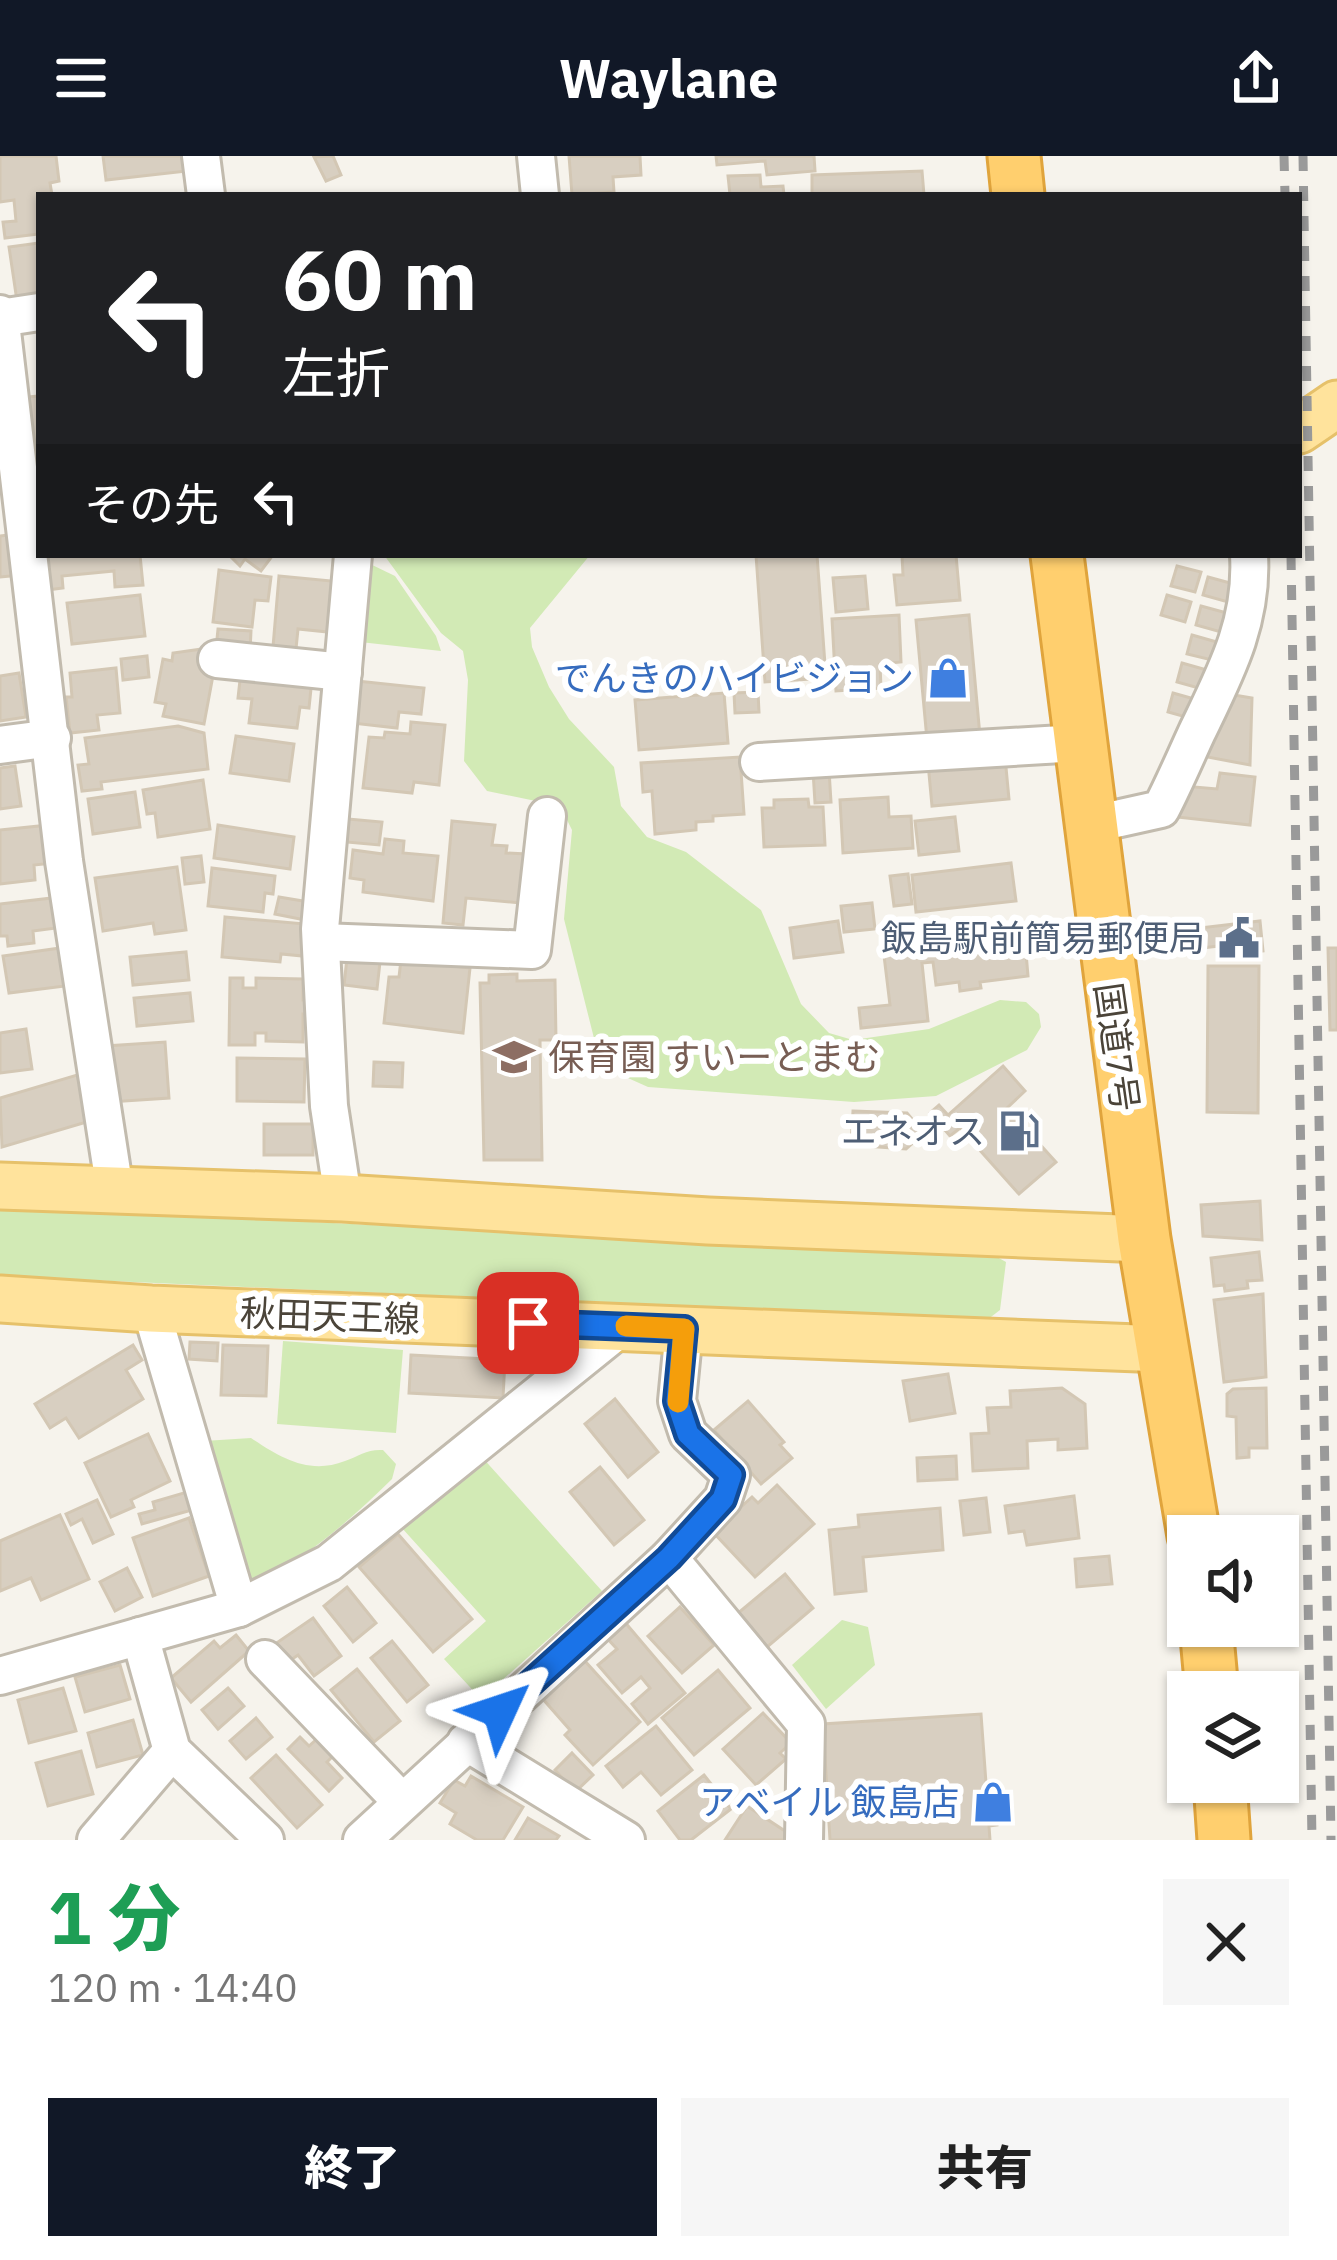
<!DOCTYPE html>
<html lang="ja">
<head>
<meta charset="utf-8">
<style>
	:root { --surface:#fff; --page:#f6f6f6; --text:#222; --muted:#767676; --accent:#111827 }
	body { margin:0; font-family:"IBM Plex Sans","Noto Sans JP",sans-serif; background:var(--page); color:var(--text); height:100vh; display:flex; flex-direction:column; font-size:45px; white-space:nowrap }
	* { box-sizing:border-box; margin:0 }
	p { font-size:39px; color:var(--muted) }
	.icon { flex:none; width:66px; height:66px; fill:none; stroke:currentColor; stroke-width:2; stroke-linecap:round; stroke-linejoin:round }
	.map { position:relative; height:1684px; overflow:hidden }
	.drawer { display:flex; flex-direction:column; background:var(--surface); flex:1 }
	.drawer>* { flex:none }
	.hud { position:absolute; left:36px; top:36px; width:1266px; height:366px; border-radius:0px; box-shadow:0 3px 9px #0004; background:#202124; color:#fff; overflow:hidden }
	.controls { position:absolute; left:1167px; top:1359px; display:grid; gap:24px }
	.controls a { display:grid; place-items:center; width:132px; height:132px; border-radius:0px; background:var(--surface); box-shadow:0 3px 9px #0004; font-size:60px }
	.pin { position:absolute; display:grid; place-items:center; width:102px; height:102px; color:#fff; margin:-51px; border-radius:24px; box-shadow:0 6px 18px #0006 }
	.me { position:absolute; width:132px; margin:-66px; rotate:48deg; stroke-linejoin:round; filter:drop-shadow(0 0 9px #0008) }
	.turn { display:flex; align-items:center; gap:42px; height:252px; padding:0 48px; font-size:54px }
	.turn .icon { width:156px; height:156px; stroke-width:2.5 }
	.turn b { display:block; font-size:84px; line-height:102px }
	.then { display:flex; align-items:center; height:114px; padding:0 48px; background:#0003; gap:24px; font-size:45px }
	.round { display:grid; place-items:center; flex:none; width:126px; height:126px; border-radius:0px; background:var(--page) }
	.head { display:flex; align-items:center; justify-content:space-between; height:204px; padding:0 48px }
	h1 { font-size:72px; font-weight:800; line-height:90px; color:#1e9e55 }
	.button { display:flex; gap:24px; margin-top:auto; padding:24px 48px }
	.button a { flex:1; height:138px; border-radius:0px; background:var(--accent); color:#fff; font-size:48px; font-weight:800; line-height:138px; text-align:center }
	.button a+a { background:var(--page); color:var(--text) }
	header { display:flex; justify-content:space-between; align-items:center; height:156px; padding:0 48px; background:var(--accent); color:#fff; font-size:54px; font-weight:800 }
	.map>svg:first-child { display:block }
	.green { fill:#d2eab5 }
	.building { fill:#d8cfc1; stroke:#d3c7b4; stroke-width:3 }
	.lines { fill:none; stroke-linecap:round; stroke-linejoin:round }
	.minor-casing { stroke:#c2bbae; stroke-width:42 }
	.major-casing { stroke:#e6c16a; stroke-width:51 }
	.highway-casing { stroke:#e0a43c; stroke-width:57 }
	.minor { stroke:#fff; stroke-width:36 }
	.major { stroke:#ffe39c; stroke-width:45 }
	.highway { stroke:#ffcf6e; stroke-width:51 }
	.rail { stroke:#9a9a9a; stroke-width:9; stroke-dasharray:15 15; stroke-linecap:butt }
	.route-casing { stroke:#114b97; stroke-width:30 }
	.route { stroke:#1a73e8; stroke-width:21 }
	.slow { stroke:#f59e0b; stroke-width:21 }
	.labels { text-anchor:middle; stroke-width:12; stroke-linejoin:round; paint-order:stroke }
	.shop-label { font-size:36px; fill:#366cbe; stroke:#fff; text-anchor:end }
	.service-label { font-size:36px; fill:#4e5e75; stroke:#fff; text-anchor:end }
	.street-label { font-size:36px; fill:#4b4439; stroke:#fff }
	.education-label { font-size:36px; fill:#785e54; stroke:#fff; text-anchor:start }
</style>
</head>
<body>
<header><svg class="icon" aria-label="menu" viewBox="0 0 24 24"><path d="M4 6h16M4 12h16M4 18h16"/></svg>Waylane<svg class="icon" aria-label="share" viewBox="0 0 24 24"><path d="M12 15V3M7 8l5-5 5 5M5 13v7h14v-7"/></svg></header>
<div class="map">
<svg width="1337" height="1684" viewBox="0 0 1337 1684">
	<rect width="100%" height="100%" fill="#f6f3ec"/>
	<g class="green">
		<path d="M384,399h206l-60,73 2,19 17,40 20,32 45,48 7,39 26,31 39,15 75,58 40,94 28,29 24,7 76,-11 71,-29 26,2 13,12 2,13 -14,23 -91,46 -82,6 -206,-15 -47,-21 -37,-147 8,-89 -12,-24 -73,-15 -23,-30 4,-81 -5,-29 -22,-18z"/>
		<path d="M366,406l29,14 41,60 5,15 -81,-9z"/>
		<path d="M0,1050l997,51 9,5 -6,48 -13,10 -987,-44z"/>
		<path d="M283,1185l120,9 -7,83 -119,-9z"/>
		<path d="M251,1282c30,20 58,37 94,23 14,-5 22,-12 38,-11l13,14 -4,15c-44,43 -87,82 -144,106l-44,-144z"/>
		<path d="M481,1300l121,135 -121,108 -37,-40 42,-38 -85,-94z"/>
		<path d="M842,1464l26,7 7,38 -49,44 -34,-44z"/>
	</g>
	<g class="building">
		<path d="M0,0h56l3,25 -9,2 2,12h-13v39l-34,4 -2,-16 13,-1 -2,-21 -14,2z"/>
		<path d="M103,0h82l2,15 -81,9z"/>
		<path d="M333,0l8,19 -15,6 -12,-24z"/>
		<path d="M569,0h71l1,19 -28,2 1,15 -42,3z"/>
		<path d="M716,0h98l1,15 -48,4 -2,-14 -48,4z"/>
		<path d="M922,15l2,24h-112v-20z"/>
		<path d="M760,19l1,12 22,-1 1,9h-54l-2,-19z"/>
		<path d="M39,87v55l-22,3 -8,-54z"/>
		<path d="M39,240v50l-5,1 -7,-50z"/>
		<path d="M17,378l5,41 -22,2v-41z"/>
		<path d="M43,399h97l3,30 -28,2 -1,-16 -52,5 1,12 -16,2z"/>
		<path d="M229,399h44l-12,16 -16,-12 -5,7z"/>
		<path d="M756,399h61l9,123 -61,4z"/>
		<path d="M902,399h54l4,45 -63,5 -3,-30h9z"/>
		<path d="M1177,410l24,6 -6,20 -24,-6z"/>
		<path d="M219,414l52,7 -3,24 -13,-1 -3,27 -39,-5z"/>
		<path d="M279,420l53,5 -4,51 -30,-3 -2,20 -23,-2z"/>
		<path d="M865,420l3,33 -32,3 -3,-34z"/>
		<path d="M1208,421l26,7 -6,18 -25,-7z"/>
		<path d="M140,439l5,41 -73,8 -5,-41z"/>
		<path d="M1167,439l24,7 -6,20 -24,-7z"/>
		<path d="M1201,450l26,7 -6,19 -25,-7z"/>
		<path d="M899,459l2,47 -21,2 1,24 -45,3 -4,-72z"/>
		<path d="M969,459l11,121 -53,4 -11,-120z"/>
		<path d="M218,473l33,2 -1,21 -34,-3z"/>
		<path d="M1192,479l25,7 -5,18 -25,-6z"/>
		<path d="M209,492l5,22 -10,54 -41,-8 3,-12 -11,-2 8,-43 9,2 1,-8z"/>
		<path d="M147,500l2,21 -26,3 -2,-21z"/>
		<path d="M1182,507l25,7 -5,19 -25,-7z"/>
		<path d="M116,512l4,45 -23,2 2,15 -29,3 -4,-36h6l-2,-24z"/>
		<path d="M241,515l71,8 -3,29 -9,-1 -3,21 -48,-5 3,-24 -14,-1z"/>
		<path d="M19,517l7,44 -26,4v-45z"/>
		<path d="M357,525l67,7 -3,26 -22,-2 -2,16 -45,-5z"/>
		<path d="M758,536l1,20 -24,1 -1,-20z"/>
		<path d="M724,537l4,50 -89,7 -4,-50z"/>
		<path d="M1173,537l25,7 -5,19 -25,-7z"/>
		<path d="M1234,539l18,3 -2,67 -48,-9z"/>
		<path d="M411,566l34,3 -6,60 -25,-3 -2,11 -49,-5 6,-51 15,1 1,-6 25,2z"/>
		<path d="M178,570l26,7 4,36 -107,13 1,7 -20,2 -4,-26 11,-1 -4,-26z"/>
		<path d="M236,580l58,8 -5,37 -59,-8z"/>
		<path d="M740,601l4,57 -31,2v5l-17,1v8l-41,4 -3,-43 -9,1 -2,-29z"/>
		<path d="M1005,601l4,42 -77,7 -4,-43z"/>
		<path d="M15,610l6,40 -21,3v-41z"/>
		<path d="M829,614l2,32 -16,1 -2,-32z"/>
		<path d="M1220,617l35,4 -5,48 -73,-8 7,-31 33,3z"/>
		<path d="M203,624l7,49 -52,8 -3,-24 -8,1 -4,-24z"/>
		<path d="M135,636l5,35 -47,7 -5,-35z"/>
		<path d="M888,641l1,20 22,-1 2,32 -70,5 -3,-53z"/>
		<path d="M808,643l1,8h14l2,38 -61,2 -2,-39h12v-8z"/>
		<path d="M955,661l4,34 -40,4 -4,-34z"/>
		<path d="M348,663l34,3 -3,23 -33,-3z"/>
		<path d="M452,665l43,4 -3,20 15,1 -1,7 20,1 -4,49 -56,-5 -3,27 -20,-2z"/>
		<path d="M49,669l4,38 -19,2 1,15 -35,4v-54z"/>
		<path d="M218,669l76,12 -4,32 -76,-11z"/>
		<path d="M385,683l19,2 -1,12 35,3 -5,45 -70,-9 1,-12 -14,-2 3,-28 30,4z"/>
		<path d="M201,700l3,26 -19,2 -3,-26z"/>
		<path d="M1011,707l5,38 -100,11 -4,-37z"/>
		<path d="M177,711l9,63 -31,4 -2,-11 -50,8 -8,-53z"/>
		<path d="M212,712l63,8 -2,18 -8,-1 -2,19 -55,-6z"/>
		<path d="M908,718l4,30 -18,2 -4,-30z"/>
		<path d="M279,741l30,5 -4,18 -30,-6z"/>
		<path d="M52,742l4,30 -23,3 1,12 -26,3 -1,-10h-7v-32z"/>
		<path d="M872,747l3,26 -31,3 -3,-26z"/>
		<path d="M225,761l81,7 -3,32 -22,-2 -1,8 -58,-5z"/>
		<path d="M1000,764l5,35 21,-2 2,23 -48,6 1,6 -21,3 -1,-9 -23,3 -3,-23 -11,1 6,58 -67,7 -2,-20 31,-3 -8,-66 42,-5 -1,-5z"/>
		<path d="M838,765l5,31 -49,6 -4,-30z"/>
		<path d="M1260,765l3,30 -26,3 -1,-10 -43,5 -2,-20z"/>
		<path d="M60,792l5,38 -56,7 -6,-37z"/>
		<path d="M1328,792h9v82h-7z"/>
		<path d="M186,796l3,28 -56,5 -3,-28z"/>
		<path d="M347,802l33,4 -3,27 -33,-4z"/>
		<path d="M401,804l69,8 -7,65 -79,-10 5,-46h10z"/>
		<path d="M1208,810h51l-1,147 -51,-1z"/>
		<path d="M517,818v7l38,-1 1,60h-16l2,120h-58l-4,-177h9v-8z"/>
		<path d="M230,822h13v10h13v-10l47,1v21h7v14h-7v28l-37,-1v-8h-11v12h-26z"/>
		<path d="M190,837l3,28 -56,5 -3,-28z"/>
		<path d="M26,873l6,40 -32,4v-40z"/>
		<path d="M165,886l4,56 -59,4 -4,-56z"/>
		<path d="M237,902l68,1 -1,43 -67,-1z"/>
		<path d="M374,906l29,1 -1,24 -29,-1z"/>
		<path d="M1003,910l22,25 -18,17 49,54 -37,32 -59,-66 -10,8 -20,-23 9,-8 9,10z"/>
		<path d="M77,919l13,46 -88,26 -2,-49z"/>
		<path d="M853,955l54,2 17,20 -18,16 -55,-4z"/>
		<rect x="264" y="968" width="49" height="31"/>
		<path d="M1260,1045l2,39 -59,-4 -2,-31z"/>
		<path d="M1259,1096l3,28 -15,1 1,7 -23,3 -1,-6 -10,1 -3,-28z"/>
		<path d="M1263,1138l3,83 -42,5 -10,-82z"/>
		<path d="M190,1186l28,1 -1,18 -28,-2z"/>
		<path d="M133,1189l9,15 -16,10 17,29 -64,39 -13,-20 -16,10 -15,-24z"/>
		<path d="M223,1189l45,1 -2,50 -45,-1z"/>
		<path d="M411,1199l94,5 -2,38 -94,-5z"/>
		<path d="M948,1218l7,39 -45,8 -7,-40z"/>
		<path d="M1062,1232l23,16 2,44 -29,2v-11l-31,2 1,27 -55,3 -2,-37 18,-1 -2,-25 24,-1 -1,-16z"/>
		<path d="M1266,1232l1,60h-18v9l-12,1 -1,-41 -9,-1v-22l6,-5z"/>
		<path d="M615,1243l43,53 -30,25 -43,-53z"/>
		<path d="M748,1245l36,41 -4,3 12,13 -31,26 -47,-54z"/>
		<path d="M148,1278l22,47 -39,19 3,7 -23,10 -26,-54z"/>
		<path d="M956,1300l1,23 -39,2 -1,-23z"/>
		<path d="M600,1311l44,53 -30,25 -44,-53z"/>
		<path d="M777,1329l37,39 -59,53 -42,-45 39,-35 6,6z"/>
		<path d="M187,1336l5,18 -50,14 -3,-10 16,-4 -2,-8z"/>
		<path d="M1074,1340l5,42 -52,7 -3,-14 -15,2 -4,-27z"/>
		<path d="M986,1342l4,34 -26,3 -4,-34z"/>
		<path d="M97,1344l16,34 -20,9 -11,-24 -11,6 -5,-11z"/>
		<path d="M940,1352l3,42 -80,7 3,34 -31,3 -6,-64 30,-3 -1,-12z"/>
		<path d="M60,1359l29,64 -48,21 -10,-22 -31,13v-50z"/>
		<path d="M189,1362l20,58 -56,20 -20,-58z"/>
		<path d="M398,1378l74,85 -39,33 -74,-85z"/>
		<path d="M1109,1400l3,28 -35,3 -2,-28z"/>
		<path d="M127,1412l15,29 -27,14 -15,-29z"/>
		<path d="M785,1418l28,34 -53,45 -29,-34z"/>
		<path d="M347,1431l29,36 -23,19 -29,-36z"/>
		<path d="M680,1451l34,38 -32,28 -34,-37z"/>
		<path d="M313,1462l28,38 -27,20 -16,-21 -10,7 -13,-18z"/>
		<path d="M623,1464l62,73 -37,31 -16,-20 18,-16 -9,-11 -19,16 -24,-28 19,-16 -12,-13z"/>
		<path d="M236,1479l13,16 -58,51 -20,-24 43,-37 6,7z"/>
		<path d="M392,1485l36,44 -21,17 -36,-44z"/>
		<path d="M584,1504l56,62 -47,43 -28,-30 5,-5 -28,-32z"/>
		<path d="M120,1509l10,34 -45,13 -10,-35z"/>
		<path d="M357,1513l43,52 -26,21 -43,-52z"/>
		<path d="M718,1514l32,38 -56,47 -32,-37z"/>
		<path d="M63,1532l13,43 -47,12 -11,-43z"/>
		<path d="M228,1532l16,18 -26,23 -16,-19z"/>
		<path d="M763,1557l28,30 -11,10 6,6 -30,26 -33,-36z"/>
		<path d="M981,1558l5,69 8,-1 3,43 -8,1 1,14h-160l-7,-116z"/>
		<path d="M256,1562l16,19 -26,22 -16,-18z"/>
		<path d="M133,1564l10,35 -46,12 -9,-34z"/>
		<path d="M656,1570l36,44 -31,25 -20,-23 -18,15 -17,-21z"/>
		<path d="M300,1581l9,9 9,-8 16,17 -7,7 15,16 -13,13 -41,-42z"/>
		<path d="M81,1595l12,43 -45,12 -12,-43z"/>
		<path d="M572,1597l21,22 -18,17 -20,-22z"/>
		<path d="M276,1599l46,50 -25,23 -46,-50z"/>
		<path d="M704,1619l27,34 -40,31h-11l-22,-29z"/>
		<path d="M471,1620l52,31 -20,33h-26l-27,-16 6,-11 -16,-10 14,-23 11,6z"/>
		<path d="M747,1650l47,31 -2,3h-67z"/>
		<path d="M528,1662l31,18 -3,4h-41z"/>
	</g>
	<g class="lines">
		<g class="minor-casing">
			<g id="minor">
				<path d="M201,0l5,39"/>
				<path d="M536,0l4,39"/>
				<path d="M0,158l64,547 51,330"/>
				<path d="M0,162l39,-6"/>
				<path d="M217,503l126,13"/>
				<path d="M0,589l52,-7"/>
				<path d="M759,606l320,-19"/>
				<path d="M1089,669l72,-16c13,-25 24,-51 36,-77 28,-58 56,-110 52,-177"/>
				<path d="M321,786l211,8 15,-134"/>
				<path d="M343,1042l-14,-92 -9,-177 33,-374"/>
				<path d="M151,1153l88,299"/>
				<path d="M669,1402l137,166 -2,116"/>
				<path d="M140,1480l32,115 93,89"/>
				<path d="M265,1503l137,143"/>
				<path d="M0,1520l239,-68 90,-45 294,-237"/>
				<path d="M466,1586l160,98"/>
				<path d="M96,1684l76,-89"/>
				<path d="M362,1684l307,-282 54,-59 8,-24 -43,-41 -11,-33 7,-72"/>
			</g>
		</g>
		<g class="major-casing">
			<g id="major">
				<path d="M1299,274l38,-26"/>
				<path d="M0,1030l343,12 365,23 436,18"/>
				<path d="M0,1143l151,10 1013,40"/>
			</g>
		</g>
		<g class="highway-casing">
			<g id="highway">
				<path d="M1014,0l4,39"/>
				<path d="M1057,399l87,684 50,297"/>
				<path d="M1206,1470l6,66"/>
				<path d="M1220,1626l4,58"/>
			</g>
		</g>
		<use href="#minor" class="minor"/>
		<use href="#major" class="major"/>
		<use href="#highway" class="highway"/>
		<g class="rail">
			<path d="M1284,0l1,39"/>
			<path d="M1303,0l28,1684"/>
			<path d="M1291,399l21,1285"/>
		</g>
	</g>
	<g class="lines">
		<g class="route-casing">
			<path id="route" d="M500,1555l169,-153 54,-59 8,-24 -43,-41 -11,-33 7,-72 -156,-6"/>
		</g>
		<use href="#route" class="route"/>
		<path class="slow" d="M626,1170l58,3 -6,73"/>
	</g>
	<defs>
		<g id="shop-bare" transform="scale(3.24)"><path d="M-5-2.5h2.3a2.7 3.5 0 0 1 5.4 0H5L5.5 6h-11ZM-1.5-2.5h3a1.5 2.3 0 0 0-3 0Z" fill="#3f7fe0" stroke="#fff" stroke-width="2.5" paint-order="stroke"/></g>
		<g id="civic-bare" transform="scale(3.24)"><path d="M-.6-6.5H3V-4.5H.6V-3L4-1V1h2V6H-6V1h2V-1L-.6-3ZM-1.2 2.5V6h2.4V2.5Z" fill="#5c6f8a" stroke="#fff" stroke-width="2.5" paint-order="stroke"/></g>
		<g id="school-bare" transform="scale(3.24)"><path d="M0-5L7-2L0 1L-7-2ZM-4 1L0 2.5L4 1V4Q0 6-4 4Z" fill="#8d6e63" stroke="#fff" stroke-width="2.5" paint-order="stroke"/></g>
		<g id="fuel-bare" transform="scale(3.24)"><path d="M-5.5-6h7V0h2V4h1.3V-2.5L3-4.5l.8-.8L6-3V5H2.5V1h-1V6h-7ZM-4.2-4.7v3.2H.2V-4.7Z" fill="#5c6f8a" stroke="#fff" stroke-width="2.5" paint-order="stroke"/></g>
	</defs>
	<g fill-rule="evenodd">
		<use href="#shop-bare" x="948" y="522"/>
		<use href="#civic-bare" x="1239" y="782"/>
		<use href="#school-bare" x="514" y="901"/>
		<use href="#fuel-bare" x="1019" y="975"/>
		<use href="#shop-bare" x="993" y="1646"/>
	</g>
	<g class="labels">
		<g class="shop-label">
			<text x="914" y="535">でんきのハイビジョン</text>
			<text x="959" y="1659">アベイル 飯島店</text>
		</g>
		<g class="service-label">
			<text x="1205" y="795">飯島駅前簡易郵便局</text>
			<text x="985" y="988">エネオス</text>
		</g>
		<g class="street-label">
			<text transform="translate(1117 891) rotate(82)" y="13">国道7号</text>
			<text transform="translate(330 1160) rotate(2)" y="13">秋田天王線</text>
		</g>
		<g class="education-label">
			<text x="548" y="914">保育園 すいーとまむ</text>
		</g>
	</g>
</svg>
<div class="controls">
<a><svg class="icon" aria-label="sound" viewBox="0 0 24 24"><path d="M4 9h4l5-4v14l-5-4H4zM17 9q2 3 0 6"/></svg></a>
<a><svg class="icon" aria-label="layers" viewBox="0 0 24 24"><path d="M12 4l9 5-9 5-9-5zM3 14l9 5 9-5"/></svg></a>
</div>
<div class="pin" style="left:528px;top:1167px;background:#d93025"><svg class="icon" aria-label="arrive" viewBox="0 0 24 24"><path d="M6 21V4h12l-3 4 3 4H6"/></svg></div>
<svg class="me" style="left:500px;top:1555px" viewBox="-20 -20 40 40"><path d="M0-17L14 15 0 8-14 15z" fill="#1a73e8" stroke="#fff" stroke-width="4"/></svg>
<div class="hud">
<div class="turn"><svg class="icon" aria-label="left" viewBox="0 0 24 24"><path d="M17 20v-9H6M10 6l-5 5 5 5"/></svg><div><b>60 m</b>左折</div></div>
<div class="then">その先<svg class="icon" aria-label="left" viewBox="0 0 24 24"><path d="M17 20v-9H6M10 6l-5 5 5 5"/></svg></div>
</div>
</div>
<section class="drawer">
<div class="head"><div><h1>1 分</h1><p>120 m · 14:40</p></div><a class="round"><svg class="icon" aria-label="close" viewBox="0 0 24 24"><path d="M6 6l12 12M18 6L6 18"/></svg></a></div>
<div class="button"><a>終了</a><a>共有</a></div>
</section>
</body>
</html>
